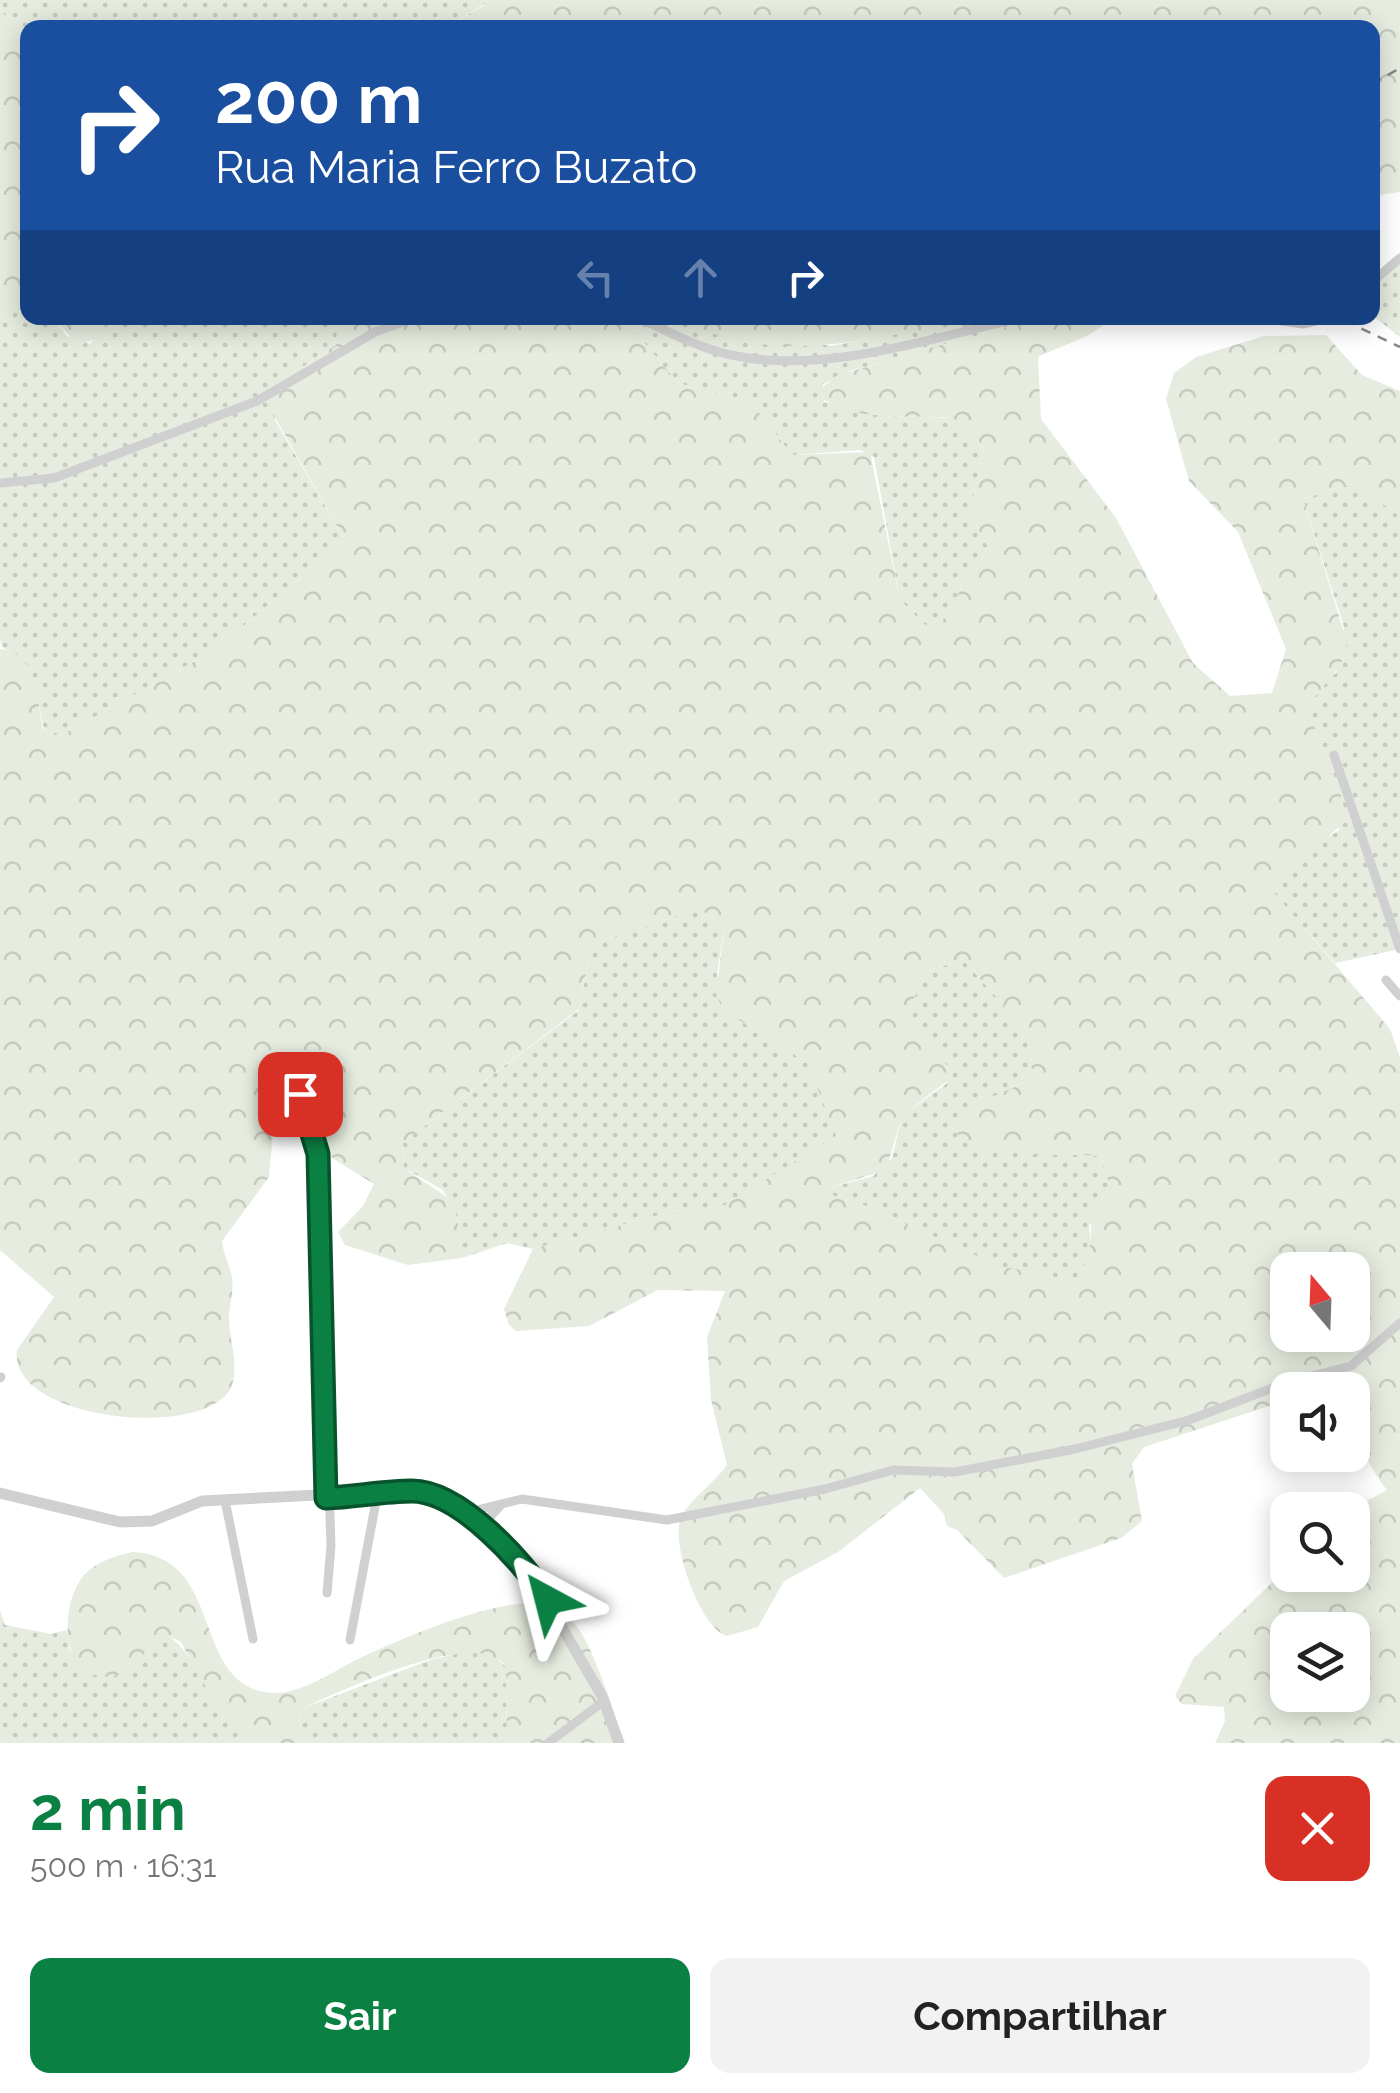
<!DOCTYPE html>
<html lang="pt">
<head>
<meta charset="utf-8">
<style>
	:root { --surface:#fff; --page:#f2f2f2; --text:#222; --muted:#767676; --accent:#0b8043 }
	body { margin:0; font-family:Raleway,sans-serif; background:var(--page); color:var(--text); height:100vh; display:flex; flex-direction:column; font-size:38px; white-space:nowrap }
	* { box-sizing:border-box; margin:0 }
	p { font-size:32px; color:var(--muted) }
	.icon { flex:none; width:55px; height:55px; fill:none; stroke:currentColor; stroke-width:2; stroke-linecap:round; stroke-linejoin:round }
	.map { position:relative; height:1743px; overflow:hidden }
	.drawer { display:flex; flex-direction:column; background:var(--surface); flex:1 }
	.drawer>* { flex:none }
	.guide { position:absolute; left:20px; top:20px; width:1360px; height:305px; border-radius:20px; box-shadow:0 5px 25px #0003; background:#1a4fa0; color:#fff; overflow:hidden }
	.needle { width:65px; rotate:341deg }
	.tools { position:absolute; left:1270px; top:1252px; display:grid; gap:20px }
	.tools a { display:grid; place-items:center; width:100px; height:100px; border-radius:20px; background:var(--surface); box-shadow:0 5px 25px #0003; font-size:50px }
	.pin { position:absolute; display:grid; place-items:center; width:85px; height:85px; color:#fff; margin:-42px; border-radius:20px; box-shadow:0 5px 15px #0006 }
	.me { position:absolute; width:110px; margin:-55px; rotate:322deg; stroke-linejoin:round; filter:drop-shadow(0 0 8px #0008) }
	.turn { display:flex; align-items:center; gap:35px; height:210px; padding:0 30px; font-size:45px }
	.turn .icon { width:130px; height:130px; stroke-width:2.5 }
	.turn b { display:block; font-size:70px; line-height:85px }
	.lanes { display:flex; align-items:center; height:95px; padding:0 30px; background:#0003; justify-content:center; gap:50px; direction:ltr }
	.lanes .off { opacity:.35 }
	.round { display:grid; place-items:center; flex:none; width:105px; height:105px; border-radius:20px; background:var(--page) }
	.headline { display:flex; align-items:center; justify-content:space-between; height:170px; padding:0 30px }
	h1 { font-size:60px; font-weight:700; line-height:75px; color:var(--accent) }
	.primary-button { display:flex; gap:20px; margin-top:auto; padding:20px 30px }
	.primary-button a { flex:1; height:115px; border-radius:20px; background:var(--accent); color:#fff; font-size:40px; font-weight:700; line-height:115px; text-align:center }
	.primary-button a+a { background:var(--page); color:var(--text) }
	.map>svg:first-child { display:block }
	.grass { fill:url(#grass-dots) }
	.forest { fill:url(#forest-crowns); fill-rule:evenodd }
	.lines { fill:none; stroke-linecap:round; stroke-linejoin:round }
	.minor { stroke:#d0d0d0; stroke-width:9 }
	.tertiary { stroke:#d0d0d0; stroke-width:11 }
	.rail { stroke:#888; stroke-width:2.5; stroke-dasharray:10 8; stroke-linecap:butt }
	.route-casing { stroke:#07532c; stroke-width:25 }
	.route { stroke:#0b8043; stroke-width:18 }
</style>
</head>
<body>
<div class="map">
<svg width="1400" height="1743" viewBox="0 0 1400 1743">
	<defs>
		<pattern id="grass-dots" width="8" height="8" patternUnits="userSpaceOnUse" patternTransform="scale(2.5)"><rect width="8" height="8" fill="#e6ecdf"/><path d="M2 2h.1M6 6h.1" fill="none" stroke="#c6cbc0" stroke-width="1.8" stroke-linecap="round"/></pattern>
		<pattern id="forest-crowns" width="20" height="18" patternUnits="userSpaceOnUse" patternTransform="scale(2.5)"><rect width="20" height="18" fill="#e6ecdf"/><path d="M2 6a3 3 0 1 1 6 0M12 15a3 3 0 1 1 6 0" fill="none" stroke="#c6cbc0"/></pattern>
	</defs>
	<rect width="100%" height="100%" fill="#fff"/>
	<g class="grass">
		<path d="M0,0h483l3,3 -40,25h-418l-1,24 -16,-33 -11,-11z"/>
		<path d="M1400,253v84l-27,-21 -1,-36z"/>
		<path d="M27,305l1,13h25l14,18 23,8 20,-26 231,1 -5,26 -59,39 -2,36 70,120 -130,110 -155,86 -16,-7c-8,-34 -7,-66 -42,-82l-2,-7v-332z"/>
		<path d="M623,318h58l9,5 141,23 99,-18 21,-10h97l-198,53 -27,13 1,18 61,14 68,2 31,29 -14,67 22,40 -30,31 -13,32 -24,9 -25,-26 -26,-143 -14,-7 -68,5 -40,-51 -74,-21z"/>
		<path d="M1353,483l47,33v433l-65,14 -64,-73 42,-43 26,-17 -14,-77 -18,-44 11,-21 18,-15 8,-46 -41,-128z"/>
		<path d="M700,908l24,22 -7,44 6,36 85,53 29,73 -122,75 -68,7 -114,31 -26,-6 -45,15 -4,-37 -15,-31 -39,-22 -1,-26 176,-132 13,-66z"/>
		<path d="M962,959l64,70 7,49 -53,26 16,46 105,6 8,28 -20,42 2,17 -12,39 -79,-15 -134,-61 -48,-15 55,-15 19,-18 10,-42 44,-32 5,-13 -45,-57 21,-42z"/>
		<path d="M0,1611l5,14 46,9 16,-4 3,21h73l9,-10 16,-5c20,10 61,83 79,107h-247z"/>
		<path d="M473,1650l18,3 15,14 1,76h-211l6,-9 -3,-18 7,-9 124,-47z"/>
	</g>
	<g class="forest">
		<path d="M483,0h917v192l-27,4 -1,-168h-926l40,-24z"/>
		<path d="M0,8l11,11 17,33 -1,253 -27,3z"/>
		<path d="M53,318h57l-13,20 -18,8z"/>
		<path d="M337,318h286l55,65 74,21 40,51 78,-3 30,148 25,25 24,-8 13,-32 30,-31 -22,-40 14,-67 -31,-29c-35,-3 -115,5 -136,-26l19,-16 122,-36 90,-22h56l1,5c-16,16 -46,23 -67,34l3,62 75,99 77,145 37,33 42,-3 14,-44 -48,-117 -49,-51 -23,-82 8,-26 22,-16 68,-21 62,-1 36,40 38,16v125l-47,-33 -50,16 44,143c-2,29 -27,43 -40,67l31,76 7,27 -3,12 -70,66 118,139 10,28v686h-185l10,-22 -1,-14 -42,-3 -7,-8 18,-37 94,-91 1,7h64l-1,-65 36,-20c-25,-33 -34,-59 -35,-100h-6l-3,-9 -26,9h-29l-1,10 -143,47 -12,17 10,57 -21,17 -117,40 -47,-48 -10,-4 -3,-12 -24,-26 -82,64 -54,29 -26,46 -31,9c-27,-8 -57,-93 -46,-118 9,-19 33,-35 46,-53l-16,-65 -4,-63 18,-46 -67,-1 -69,36 -73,5 -7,-6 -5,-16 29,-60 129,-35 53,-3 121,-75 -28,-73 -85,-53 -7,-16 8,-64 -24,-22 -108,36 -13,65 -176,133 1,26c51,37 52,21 58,90l-54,7 -63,-20 -7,-13 25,-26 11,-22 -42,-26 -6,-12 -5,-63 -44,5 -8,89 -47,64c1,13 8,24 10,36 2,14 -2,25 -3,38 -1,23 13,56 0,76 -32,49 -221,28 -212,-41l37,-53 -54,-47v-601c37,2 37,51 43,80l17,7 155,-86 130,-110 -76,-133 8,-23 59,-39zM962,959l64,70 7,48c-22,16 -73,24 -78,54 24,28 109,23 146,25l8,28 -18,35v24l-13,39 -78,-16 -134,-60 -47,-15 67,-21 16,-54 49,-38v-7l-45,-57 21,-42zM1288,1270h64v65h-64zM1288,1630h64v65h-64z"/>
		<path d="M681,318h270c-14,11 -33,12 -51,16 -68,13 -157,24 -219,-16z"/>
		<path d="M133,1552c91,5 58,126 131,140 34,6 63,-18 92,-32 39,-19 164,-74 201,-52 22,13 33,40 42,63 9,24 19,46 21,72h-113l-1,-76c-26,-42 -163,23 -200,40l-7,9 3,18 -6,9h-49l-46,-63 -20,-38 -13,-6c-23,8 -31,36 -55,40 -55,8 -54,-71 -29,-101 13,-14 32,-19 49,-23z"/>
	</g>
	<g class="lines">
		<g class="minor">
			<path d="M797,27l2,1"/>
			<path d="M1372,282l28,-24"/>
			<path d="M639,318c30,14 59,30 92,37 89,20 201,-16 287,-37"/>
			<path d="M1261,318l42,6 25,-6"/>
			<path d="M0,483l54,-5 203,-77 118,-69 39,-14"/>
			<path d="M1334,755l66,194"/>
			<path d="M1386,980l14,16"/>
			<path d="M300,1094l18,60 13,392 -4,47"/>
			<path d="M0,1378l1,-1"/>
			<path d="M225,1500l28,139"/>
			<path d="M465,1513l57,-14 145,21 158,-31 68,-19 62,2 120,-23 114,-29 99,-38 63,-16 49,-43"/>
			<path d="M482,1526l18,-20"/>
			<path d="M350,1640l27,-144"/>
			<path d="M548,1743l56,-42"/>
		</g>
		<path class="tertiary" d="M0,1493l120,29 32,-1 50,-20 213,-11 41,16 74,67 72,123 17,47"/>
		<g class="rail">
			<path d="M1372,84l28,-16"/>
			<path d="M1347,318l9,8 44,21"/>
		</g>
	</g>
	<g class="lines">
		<g class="route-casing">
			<path id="route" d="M300,1094l18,60 8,344c28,-1 58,-7 86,-7 48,0 112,72 136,109"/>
		</g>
		<use href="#route" class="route"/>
	</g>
</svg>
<div class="tools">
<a><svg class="needle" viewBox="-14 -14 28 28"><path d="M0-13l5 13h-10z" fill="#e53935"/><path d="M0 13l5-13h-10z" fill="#767676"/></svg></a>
<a><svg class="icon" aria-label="sound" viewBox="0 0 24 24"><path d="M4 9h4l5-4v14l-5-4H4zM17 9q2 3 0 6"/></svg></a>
<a><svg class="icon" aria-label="search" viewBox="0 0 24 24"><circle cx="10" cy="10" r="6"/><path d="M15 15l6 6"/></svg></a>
<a><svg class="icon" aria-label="layers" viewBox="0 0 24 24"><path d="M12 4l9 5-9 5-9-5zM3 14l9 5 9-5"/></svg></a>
</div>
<div class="pin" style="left:300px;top:1094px;background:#d93025"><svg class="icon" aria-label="arrive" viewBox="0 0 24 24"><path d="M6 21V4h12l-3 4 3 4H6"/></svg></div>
<svg class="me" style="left:548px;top:1600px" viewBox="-20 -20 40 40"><path d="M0-17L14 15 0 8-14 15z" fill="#0b8043" stroke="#fff" stroke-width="4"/></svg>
<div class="guide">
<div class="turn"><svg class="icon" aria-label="right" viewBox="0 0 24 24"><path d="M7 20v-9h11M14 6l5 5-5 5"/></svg><div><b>200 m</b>Rua Maria Ferro Buzato</div></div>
<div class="lanes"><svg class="icon off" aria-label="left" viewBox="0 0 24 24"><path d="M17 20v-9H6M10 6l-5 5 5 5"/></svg><svg class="icon off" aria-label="ahead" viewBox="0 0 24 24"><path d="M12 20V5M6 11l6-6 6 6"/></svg><svg class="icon" aria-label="right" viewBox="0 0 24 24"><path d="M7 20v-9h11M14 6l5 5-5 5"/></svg></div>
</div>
</div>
<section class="drawer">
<div class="headline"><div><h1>2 min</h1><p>500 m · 16:31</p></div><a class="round" style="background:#d93025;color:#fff"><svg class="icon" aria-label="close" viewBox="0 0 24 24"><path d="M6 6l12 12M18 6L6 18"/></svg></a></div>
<div class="primary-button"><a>Sair</a><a>Compartilhar</a></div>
</section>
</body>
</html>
